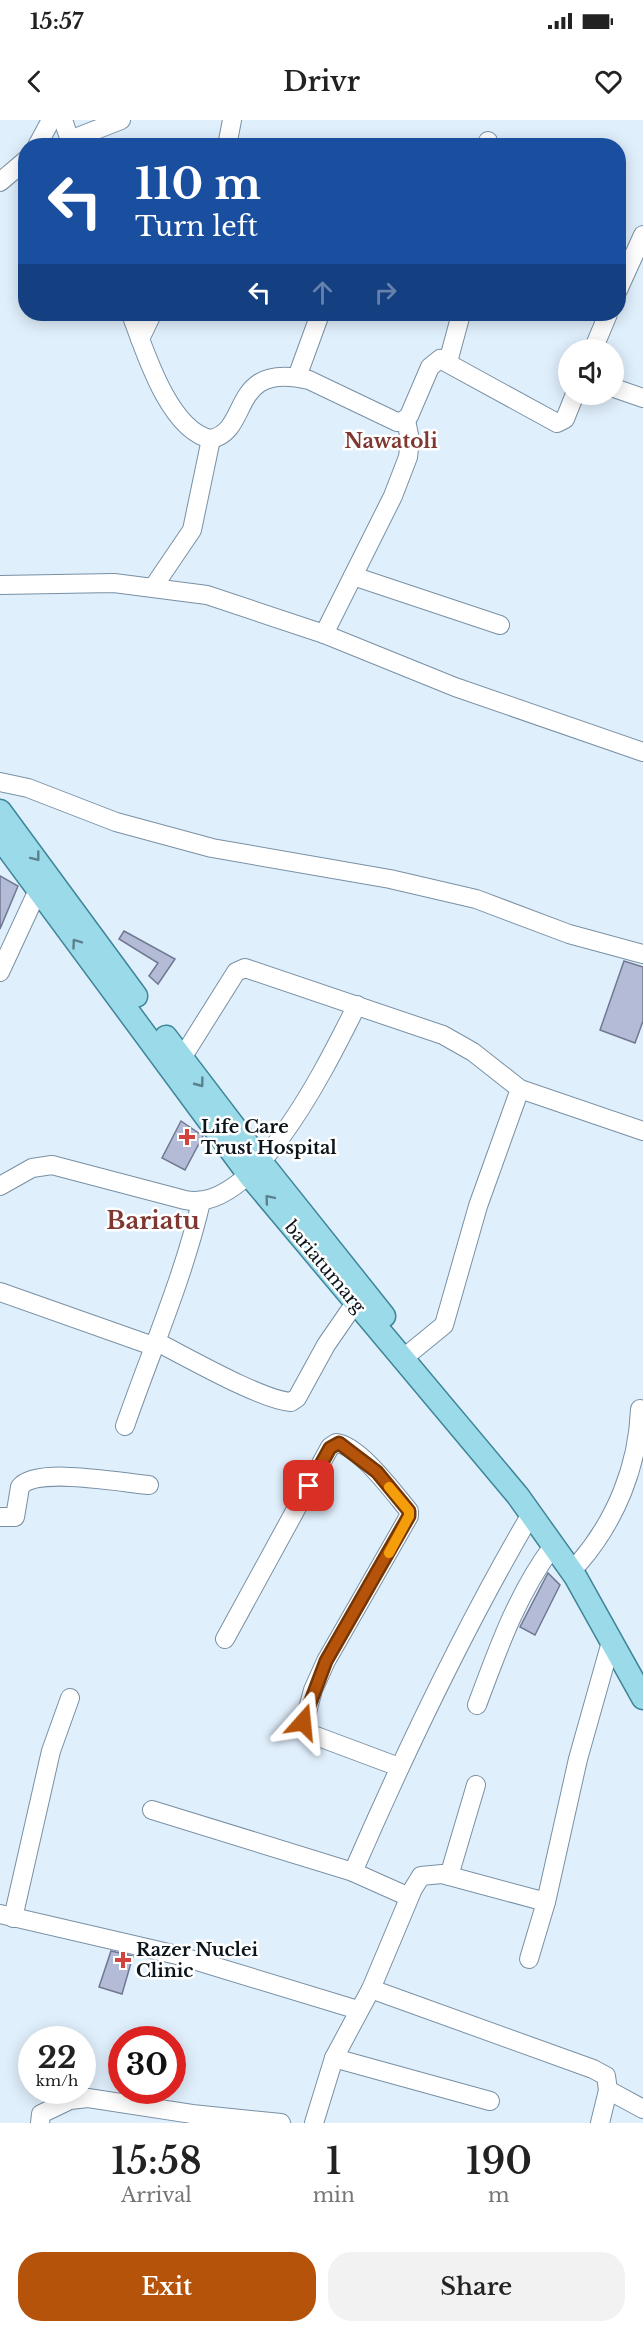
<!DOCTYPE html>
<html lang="en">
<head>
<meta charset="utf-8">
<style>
	:root { --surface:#fff; --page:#f2f2f2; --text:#222; --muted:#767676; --accent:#b45309 }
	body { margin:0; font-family:"Libre Baskerville",serif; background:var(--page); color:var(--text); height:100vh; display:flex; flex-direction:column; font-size:22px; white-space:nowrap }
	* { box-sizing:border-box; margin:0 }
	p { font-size:20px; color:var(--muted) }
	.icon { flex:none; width:33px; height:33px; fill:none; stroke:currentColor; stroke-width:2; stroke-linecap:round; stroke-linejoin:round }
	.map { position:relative; height:2003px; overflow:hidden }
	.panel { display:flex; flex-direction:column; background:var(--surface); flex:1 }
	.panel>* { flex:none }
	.hud { position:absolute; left:18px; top:18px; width:608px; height:183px; border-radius:24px; box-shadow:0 3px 15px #0003; background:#1a4fa0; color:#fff; overflow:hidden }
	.fabs { position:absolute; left:558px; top:219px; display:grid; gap:12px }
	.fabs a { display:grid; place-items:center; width:66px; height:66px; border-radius:50%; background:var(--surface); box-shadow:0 3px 15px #0003; font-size:30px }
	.speed { position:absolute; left:18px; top:1906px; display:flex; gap:12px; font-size:30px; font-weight:700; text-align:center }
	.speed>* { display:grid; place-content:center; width:78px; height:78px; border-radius:50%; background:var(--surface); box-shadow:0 3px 15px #0003; line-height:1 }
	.speed small { font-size:15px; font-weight:400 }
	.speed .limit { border:9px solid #d22; background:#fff; color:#111 }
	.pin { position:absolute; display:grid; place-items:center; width:51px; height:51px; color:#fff; margin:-26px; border-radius:12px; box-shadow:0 3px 9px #0006 }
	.me { position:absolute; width:66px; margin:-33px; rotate:18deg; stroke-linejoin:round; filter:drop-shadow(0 0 4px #0008) }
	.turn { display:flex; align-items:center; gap:21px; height:126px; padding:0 18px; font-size:27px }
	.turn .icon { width:78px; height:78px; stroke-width:2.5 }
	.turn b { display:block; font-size:42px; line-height:51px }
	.lanes { display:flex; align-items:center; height:57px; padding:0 18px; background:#0003; justify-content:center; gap:30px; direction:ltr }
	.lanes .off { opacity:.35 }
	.eta { display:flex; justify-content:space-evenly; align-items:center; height:102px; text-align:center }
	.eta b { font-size:36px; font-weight:600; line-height:42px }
	.button { display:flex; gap:12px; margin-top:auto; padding:12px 18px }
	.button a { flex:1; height:69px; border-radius:24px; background:var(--accent); color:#fff; font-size:24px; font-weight:600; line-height:69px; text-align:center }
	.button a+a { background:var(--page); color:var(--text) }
	.status { display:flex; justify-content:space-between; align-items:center; height:42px; padding:0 30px; background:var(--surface); direction:ltr }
	.status svg { height:16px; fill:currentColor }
	header { display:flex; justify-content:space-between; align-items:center; height:78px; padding:0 18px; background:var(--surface); font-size:27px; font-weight:600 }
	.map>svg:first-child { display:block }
	.building { fill:#b3bbd7; stroke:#727892; stroke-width:1.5 }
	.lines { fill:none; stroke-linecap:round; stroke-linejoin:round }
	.minor-casing { stroke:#7890a4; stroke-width:20 }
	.major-casing { stroke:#3e8598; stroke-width:25 }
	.minor { stroke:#fff; stroke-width:18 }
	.major { stroke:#9bdae9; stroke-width:22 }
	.oneway { stroke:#5b818d }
	.route-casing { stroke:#753606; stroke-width:15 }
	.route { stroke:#b45309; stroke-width:10 }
	.slow { stroke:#f59e0b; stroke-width:10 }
	.poi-dot { fill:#d1433c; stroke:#fff; stroke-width:2 }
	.labels { text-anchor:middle; stroke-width:5; stroke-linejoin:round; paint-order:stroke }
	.poi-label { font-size:18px; font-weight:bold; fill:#0c151c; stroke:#fff; text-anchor:start }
	.street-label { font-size:18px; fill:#0c151c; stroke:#fff }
	.neighbourhood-label { font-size:20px; font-weight:bold; fill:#7f3831; stroke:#fff }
	.district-label { font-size:24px; font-weight:bold; fill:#7f3831; stroke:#fff }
</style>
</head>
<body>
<div class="status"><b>15:57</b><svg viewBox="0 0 49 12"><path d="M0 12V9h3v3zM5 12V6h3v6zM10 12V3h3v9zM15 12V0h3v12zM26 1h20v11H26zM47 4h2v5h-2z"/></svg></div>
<header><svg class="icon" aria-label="back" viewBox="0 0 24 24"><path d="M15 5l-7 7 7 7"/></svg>Drivr<svg class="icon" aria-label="heart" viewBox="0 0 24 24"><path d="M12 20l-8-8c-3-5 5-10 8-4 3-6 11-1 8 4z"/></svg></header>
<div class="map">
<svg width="643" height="2003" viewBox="0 0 643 2003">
	<rect width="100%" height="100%" fill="#e0effc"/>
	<g class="building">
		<path d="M0,756l18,10 -18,43z"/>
		<path d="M124,811l51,28 -17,25 -9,-8 9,-13 -39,-24z"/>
		<path d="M624,841l19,6v54l-8,22 -35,-13z"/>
		<path d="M181,1001l22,15 -18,34 -23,-12z"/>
		<path d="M548,1453l12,12 -25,50 -15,-8z"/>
		<path d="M111,1831l22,5 -11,38 -23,-7z"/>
	</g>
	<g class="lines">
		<g class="minor-casing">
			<g id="minor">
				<path d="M63,0l9,26"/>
				<path d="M70,20l51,-20"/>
				<path d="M37,26l14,-26"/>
				<path d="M227,26l5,-26"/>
				<path d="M487,26l1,-5"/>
				<path d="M0,62l26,-22"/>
				<path d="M618,170l25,-55"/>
				<path d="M131,194c13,35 38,117 80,125 41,-9 17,-78 98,-59l88,42 6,-1 6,-5 21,-49 10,-8 117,64 8,-4 10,-25"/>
				<path d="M140,219l12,-25"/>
				<path d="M593,230l15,-36"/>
				<path d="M448,242l13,-48"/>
				<path d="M297,257l23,-63"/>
				<path d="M614,268l29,10"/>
				<path d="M353,456l147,49"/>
				<path d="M0,465l114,-2 93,12 117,39 131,53 188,65"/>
				<path d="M154,466l38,-56 19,-91"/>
				<path d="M324,514l69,-138 15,-39 2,-17 -4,-20"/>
				<path d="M0,662l28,6 88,34 96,26 178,31 86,20 93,35 74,20"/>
				<path d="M0,852l38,-82"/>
				<path d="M182,938l54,-86 9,-4 198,67 30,17 47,37 123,42"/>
				<path d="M0,1066l32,-18 20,-3 133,35c71,15 145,-142 172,-195"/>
				<path d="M0,1172l153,54"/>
				<path d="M155,1221c30,15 106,59 136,61l6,-4 29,-53 29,-42"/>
				<path d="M411,1232l33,-27 34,-119 42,-117"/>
				<path d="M125,1306c26,-75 58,-147 76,-224"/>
				<path d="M0,1397h15l5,-30c16,-21 103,-4 129,-2"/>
				<path d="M579,1443c37,-43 59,-97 61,-154"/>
				<path d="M225,1519l105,-192 6,-4c23,2 58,50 73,68v5l-83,145 -13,29 -10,37 5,6 91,34"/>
				<path d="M477,1585c21,-56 40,-111 76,-159"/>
				<path d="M152,1690l201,62 56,25"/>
				<path d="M353,1752c53,-122 110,-242 178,-358"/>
				<path d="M449,1756l27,-91"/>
				<path d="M0,1794l177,41 181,55"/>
				<path d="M13,1798l38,-167 19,-53"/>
				<path d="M529,1839l17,-57"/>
				<path d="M371,1869l222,80 13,7 2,14 35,19"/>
				<path d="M334,1938l156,43"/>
				<path d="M40,2003l1,-9 29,-14 18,-2 104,16 89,9"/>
				<path d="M314,2003l20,-65 37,-69 42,-100 8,-13 21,-2 104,28 32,-143 33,-117"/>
				<path d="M600,2003l8,-33"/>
			</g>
		</g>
		<g class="major-casing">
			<g id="major">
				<path d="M0,691l136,185"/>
				<path d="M0,718l249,337 269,321 57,80 68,122"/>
				<path d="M166,917l96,126 122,153"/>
			</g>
		</g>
		<use href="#minor" class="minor"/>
		<use href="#major" class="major"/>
	</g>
	<defs><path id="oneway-chevron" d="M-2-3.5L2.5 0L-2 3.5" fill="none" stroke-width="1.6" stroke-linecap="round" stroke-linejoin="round" transform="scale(1.5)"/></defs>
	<g class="oneway">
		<use href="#oneway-chevron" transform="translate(36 737) rotate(52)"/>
		<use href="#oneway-chevron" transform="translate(76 823) rotate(-126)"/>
		<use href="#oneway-chevron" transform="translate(200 963) rotate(53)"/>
		<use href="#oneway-chevron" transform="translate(269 1079) rotate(-130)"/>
	</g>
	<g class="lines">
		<g class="route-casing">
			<path id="route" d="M303,1602l23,-61 83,-145v-5l-32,-39 -38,-29 -9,5 -21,38"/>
		</g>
		<use href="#route" class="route"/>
		<path class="slow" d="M389,1433l20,-37v-5l-20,-24"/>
	</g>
	<g class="poi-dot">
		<path d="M184 1008h6v6h6v6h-6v6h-6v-6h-6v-6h6z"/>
		<path d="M120 1831h6v6h6v6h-6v6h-6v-6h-6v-6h6z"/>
	</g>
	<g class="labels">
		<g class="poi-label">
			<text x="201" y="1013">Life Care<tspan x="201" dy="21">Trust Hospital</tspan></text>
			<text x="136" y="1836">Razer Nuclei<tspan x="136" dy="21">Clinic</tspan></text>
		</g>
		<g class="street-label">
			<text transform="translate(325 1147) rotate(50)" y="6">bariatumarg</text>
		</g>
		<g class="neighbourhood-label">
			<text x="391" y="328">Nawatoli</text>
		</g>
		<g class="district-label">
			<text x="153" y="1109">Bariatu</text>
		</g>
	</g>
</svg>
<div class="fabs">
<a><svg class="icon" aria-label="sound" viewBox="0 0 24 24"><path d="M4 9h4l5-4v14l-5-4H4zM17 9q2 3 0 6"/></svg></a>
</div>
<div class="speed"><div>22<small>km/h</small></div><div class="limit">30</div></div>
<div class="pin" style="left:309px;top:1366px;background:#d93025"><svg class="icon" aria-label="arrive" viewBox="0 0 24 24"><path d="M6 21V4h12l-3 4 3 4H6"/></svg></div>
<svg class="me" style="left:303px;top:1602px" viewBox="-20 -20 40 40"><path d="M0-17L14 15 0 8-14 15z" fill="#b45309" stroke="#fff" stroke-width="4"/></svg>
<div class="hud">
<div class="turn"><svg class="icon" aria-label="left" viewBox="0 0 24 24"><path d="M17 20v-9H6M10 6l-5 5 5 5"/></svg><div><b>110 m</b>Turn left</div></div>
<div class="lanes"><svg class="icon" aria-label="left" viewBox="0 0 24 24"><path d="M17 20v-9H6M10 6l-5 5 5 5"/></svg><svg class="icon off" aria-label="ahead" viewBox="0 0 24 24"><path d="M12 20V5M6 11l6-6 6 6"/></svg><svg class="icon off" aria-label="right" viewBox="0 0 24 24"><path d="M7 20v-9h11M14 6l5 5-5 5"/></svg></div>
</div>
</div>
<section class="panel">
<div class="eta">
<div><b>15:58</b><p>Arrival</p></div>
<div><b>1</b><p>min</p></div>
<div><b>190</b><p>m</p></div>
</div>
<div class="button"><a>Exit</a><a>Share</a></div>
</section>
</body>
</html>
